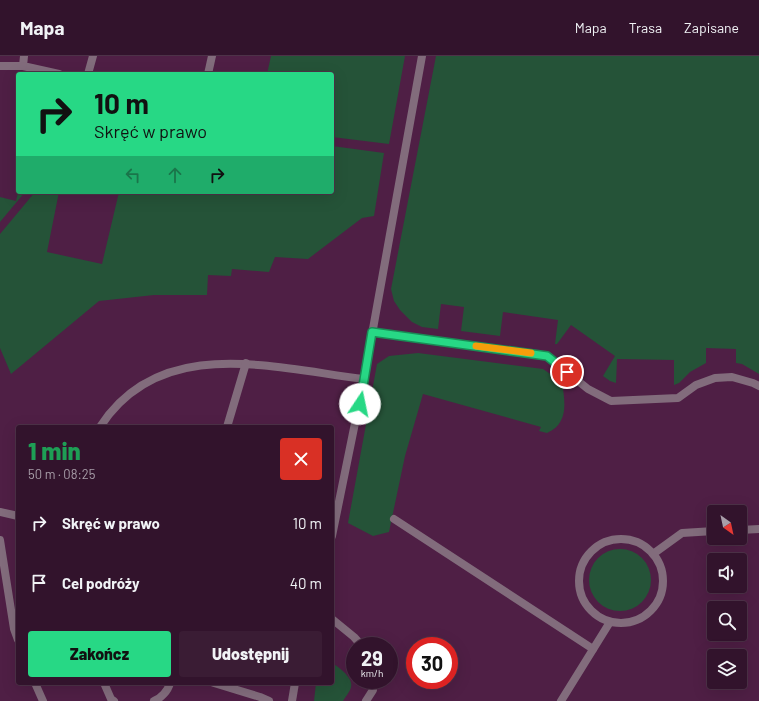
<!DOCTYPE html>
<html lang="pl">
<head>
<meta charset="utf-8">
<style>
	:root { --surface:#32132c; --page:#3a1c34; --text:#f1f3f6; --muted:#a89ea9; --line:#4d3248; --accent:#27d885 }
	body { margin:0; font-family:Barlow,sans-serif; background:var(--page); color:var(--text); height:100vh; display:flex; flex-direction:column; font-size:15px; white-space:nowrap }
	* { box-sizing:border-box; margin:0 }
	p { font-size:13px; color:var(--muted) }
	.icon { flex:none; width:22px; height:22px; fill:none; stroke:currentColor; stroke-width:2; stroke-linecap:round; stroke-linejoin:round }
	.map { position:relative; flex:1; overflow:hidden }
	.sheet { position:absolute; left:16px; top:369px; width:318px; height:260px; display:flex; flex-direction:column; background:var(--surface); border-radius:4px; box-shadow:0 4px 16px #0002,0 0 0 1px var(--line) }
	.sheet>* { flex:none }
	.hud { position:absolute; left:16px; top:16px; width:318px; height:122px; border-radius:4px; box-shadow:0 4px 16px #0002,0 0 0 1px var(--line); background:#27d885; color:#111; overflow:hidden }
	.needle { width:26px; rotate:147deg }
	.buttons { position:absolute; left:707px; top:449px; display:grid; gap:8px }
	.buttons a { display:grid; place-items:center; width:40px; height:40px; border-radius:4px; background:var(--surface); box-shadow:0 4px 16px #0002,0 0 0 1px var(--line); font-size:20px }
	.speed { position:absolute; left:346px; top:581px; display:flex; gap:8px; font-size:20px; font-weight:700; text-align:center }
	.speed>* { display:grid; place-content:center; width:52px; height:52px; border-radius:50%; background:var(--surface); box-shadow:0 4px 16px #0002,0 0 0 1px var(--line); line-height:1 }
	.speed small { font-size:10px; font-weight:400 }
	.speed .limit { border:6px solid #d22; background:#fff; color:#111 }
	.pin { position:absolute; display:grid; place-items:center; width:34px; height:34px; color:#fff; margin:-17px; border:2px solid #fff; border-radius:50%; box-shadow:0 1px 4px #0007 }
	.me { position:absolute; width:44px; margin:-22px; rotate:11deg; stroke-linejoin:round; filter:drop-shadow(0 0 3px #0008) }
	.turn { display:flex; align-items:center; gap:14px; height:84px; padding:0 12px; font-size:18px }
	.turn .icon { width:52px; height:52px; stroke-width:2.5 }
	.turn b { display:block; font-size:28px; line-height:34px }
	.lanes { display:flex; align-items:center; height:38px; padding:0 12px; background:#0003; justify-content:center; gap:20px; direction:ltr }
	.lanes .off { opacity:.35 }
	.round { display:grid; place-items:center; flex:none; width:42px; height:42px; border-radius:4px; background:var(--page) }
	.head { display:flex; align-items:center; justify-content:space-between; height:68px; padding:0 12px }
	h1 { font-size:24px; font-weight:800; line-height:30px; color:#1e9e55 }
	.action { display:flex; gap:8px; margin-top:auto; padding:8px 12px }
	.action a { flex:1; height:46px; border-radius:4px; background:var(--accent); color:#111; font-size:16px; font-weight:800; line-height:46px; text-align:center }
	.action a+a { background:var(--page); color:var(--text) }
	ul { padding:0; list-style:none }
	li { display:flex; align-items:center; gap:12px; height:60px; padding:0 12px }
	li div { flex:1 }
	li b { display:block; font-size:15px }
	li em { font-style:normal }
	header { display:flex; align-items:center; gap:24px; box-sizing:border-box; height:56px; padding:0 20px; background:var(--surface); border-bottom:1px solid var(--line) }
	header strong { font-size:19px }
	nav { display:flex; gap:22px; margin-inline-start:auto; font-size:14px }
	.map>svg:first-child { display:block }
	.built { fill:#4f1f45; fill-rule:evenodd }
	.green { fill:#255338 }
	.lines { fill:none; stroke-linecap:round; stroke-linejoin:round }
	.street { stroke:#826c7c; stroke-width:8 }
	.route-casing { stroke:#198c56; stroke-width:10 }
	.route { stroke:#27d885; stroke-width:7 }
	.slow { stroke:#f59e0b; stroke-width:7 }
</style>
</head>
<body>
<header>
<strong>Mapa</strong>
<nav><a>Mapa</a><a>Trasa</a><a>Zapisane</a></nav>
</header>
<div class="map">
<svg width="759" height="645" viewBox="0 0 759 645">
	<rect width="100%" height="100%" fill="#43193a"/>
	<path class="built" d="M0,0h759v645h-759zM18,18h314v118h-314zM18,371h314v256h-314zM714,456h26v26h-26zM714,504h26v26h-26zM714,552h26v26h-26zM355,590h34v34h-34zM415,590h34v34h-34zM714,600h26v26h-26z"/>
	<g class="green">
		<path d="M271,0h134l-16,88 -57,-7v-63h-65z"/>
		<path d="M436,0h323v318l-17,-10 -6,-1v-14l-30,-1v15l-16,9 -11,11 -5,2v-25l-57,-1 -1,24 -6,-2 -7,-5 12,-20 -44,-31 -14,19h-2l3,-24 -55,-8 -3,24 -39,-5 3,-24 -23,-3 -3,25 -16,-2 -10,-5 -12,-12 -6,-9 -3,-12z"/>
		<path d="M332,90l52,7 -10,63 -12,2 -54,41 -33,-2 -6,15 -37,-3 -1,7 -23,-1 -1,20h-53l-55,6 -88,73 -11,-26v-114l35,-42h24l-12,60 55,12 17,-72h213z"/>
		<path d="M18,136h7l-25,30v-25l16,4z"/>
		<path d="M418,297l125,16 19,13c3,20 7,41 -15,51l-8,-2 2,-4 -118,-33 -18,62 -16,76 -16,4 -25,-13 29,-159 12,-8z"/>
		<circle cx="620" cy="524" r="31"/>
		<path d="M332,607c5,3 9,6 13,10 11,12 6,16 -2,28h-29l2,-18h16z"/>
	</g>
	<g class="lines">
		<g class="street">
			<path d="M24,0l-1,10 36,8"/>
			<path d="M0,10h23"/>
			<path d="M88,18l5,-18"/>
			<path d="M208,18l4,-18"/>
			<path d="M372,276l175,24 41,33 23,12 67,-3 18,-13 19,-7 17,-1 21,6 6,3"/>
			<path d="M100,371c60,-93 173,-59 264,-48"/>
			<path d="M227,371l19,-64"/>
			<path d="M0,456l18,4"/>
			<path d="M394,463l199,130"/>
			<path d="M740,474l19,-1"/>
			<path d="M332,480l32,-157 58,-323"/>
			<circle cx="621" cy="525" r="42"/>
			<path d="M0,484l14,89 4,11"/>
			<path d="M653,498l29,-21 32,-2"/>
			<path d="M332,563l22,18 8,9"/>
			<path d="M35,627l8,18"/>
			<path d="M104,627l7,16 3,2"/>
			<path d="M214,627l46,14 9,4"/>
			<path d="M154,645c7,-3 14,-10 16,-18"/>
			<path d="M292,645l3,-18"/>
			<path d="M366,645l7,-11v-10"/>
			<path d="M561,645l49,-79"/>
		</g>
	</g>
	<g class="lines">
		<g class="route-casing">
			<path id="route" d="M360,348l12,-72 175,24 20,16"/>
		</g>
		<use href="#route" class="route"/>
		<path class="slow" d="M476,290l55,7"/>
	</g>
</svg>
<div class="buttons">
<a><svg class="needle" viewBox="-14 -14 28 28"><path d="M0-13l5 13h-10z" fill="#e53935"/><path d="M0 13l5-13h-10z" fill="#a89ea9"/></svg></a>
<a><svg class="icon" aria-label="sound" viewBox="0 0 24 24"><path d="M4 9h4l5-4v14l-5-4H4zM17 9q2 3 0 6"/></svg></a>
<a><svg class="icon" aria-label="search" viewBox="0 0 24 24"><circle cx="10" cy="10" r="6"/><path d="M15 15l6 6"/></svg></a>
<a><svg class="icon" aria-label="layers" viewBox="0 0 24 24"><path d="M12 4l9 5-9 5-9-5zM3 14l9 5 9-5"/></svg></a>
</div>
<div class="speed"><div>29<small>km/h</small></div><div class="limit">30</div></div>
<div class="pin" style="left:567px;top:316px;background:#d93025"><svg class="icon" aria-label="arrive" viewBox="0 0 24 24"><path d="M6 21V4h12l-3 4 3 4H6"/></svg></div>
<svg class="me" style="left:360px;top:348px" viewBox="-20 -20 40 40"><circle r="19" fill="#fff"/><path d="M0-13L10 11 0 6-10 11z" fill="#27d885"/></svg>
<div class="hud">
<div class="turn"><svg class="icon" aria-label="right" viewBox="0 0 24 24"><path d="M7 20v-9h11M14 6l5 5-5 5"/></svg><div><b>10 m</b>Skręć w prawo</div></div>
<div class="lanes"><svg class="icon off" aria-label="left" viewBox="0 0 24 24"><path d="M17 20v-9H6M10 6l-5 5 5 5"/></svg><svg class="icon off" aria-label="ahead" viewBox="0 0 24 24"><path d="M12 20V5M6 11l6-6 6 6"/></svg><svg class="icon" aria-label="right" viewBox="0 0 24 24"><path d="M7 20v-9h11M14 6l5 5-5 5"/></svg></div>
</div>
<section class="sheet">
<div class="head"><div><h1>1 min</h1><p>50 m · 08:25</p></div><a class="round" style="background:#d93025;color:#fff"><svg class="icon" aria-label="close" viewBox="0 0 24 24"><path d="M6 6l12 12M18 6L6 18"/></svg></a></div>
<ul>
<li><svg class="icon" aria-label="right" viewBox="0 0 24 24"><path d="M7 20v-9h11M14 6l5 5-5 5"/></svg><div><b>Skręć w prawo</b></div><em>10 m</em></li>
<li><svg class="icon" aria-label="arrive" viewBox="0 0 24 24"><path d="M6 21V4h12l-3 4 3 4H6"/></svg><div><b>Cel podróży</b></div><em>40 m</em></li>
</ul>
<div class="action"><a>Zakończ</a><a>Udostępnij</a></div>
</section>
</div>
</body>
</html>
